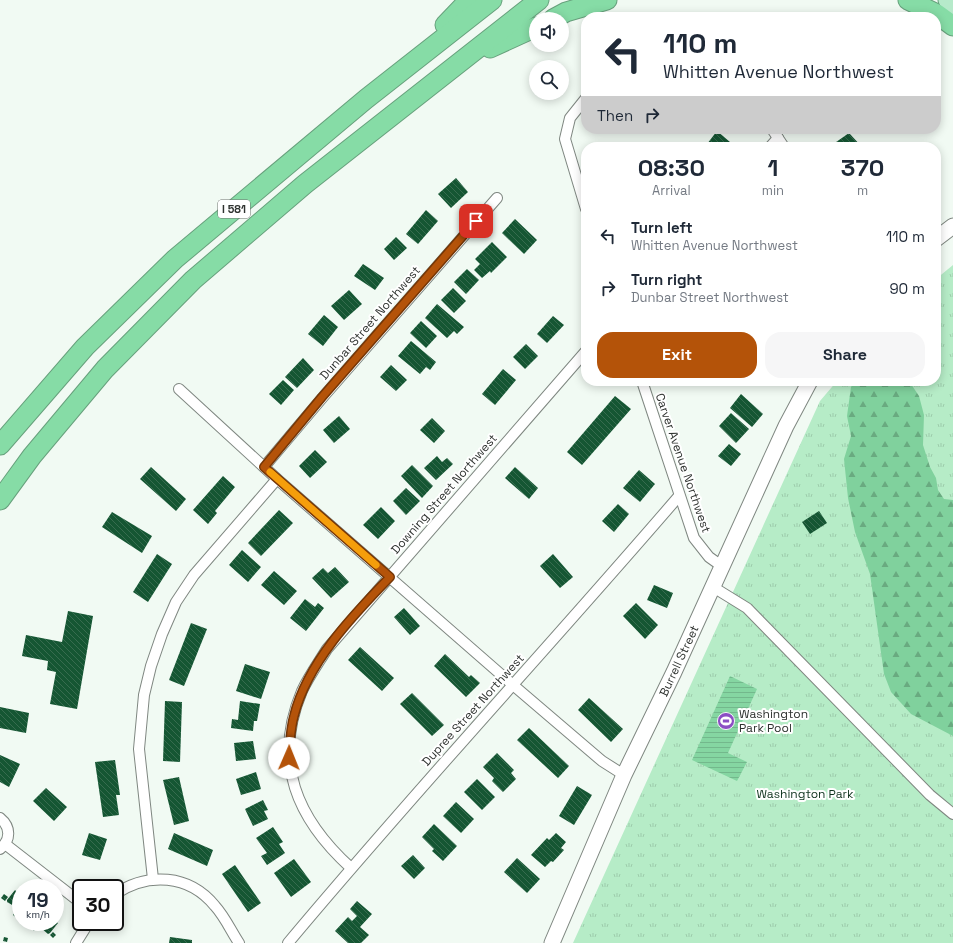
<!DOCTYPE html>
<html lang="en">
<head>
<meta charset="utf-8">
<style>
	:root { --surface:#fff; --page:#f6f6f7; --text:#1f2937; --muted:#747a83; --accent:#b45309 }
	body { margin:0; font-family:"Space Grotesk",sans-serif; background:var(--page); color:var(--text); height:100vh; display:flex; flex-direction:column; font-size:15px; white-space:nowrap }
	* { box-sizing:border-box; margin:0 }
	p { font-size:13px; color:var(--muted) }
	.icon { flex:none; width:22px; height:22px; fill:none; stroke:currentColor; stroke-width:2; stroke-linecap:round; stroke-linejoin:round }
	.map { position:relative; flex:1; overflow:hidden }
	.sheet { position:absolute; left:581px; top:142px; width:360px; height:244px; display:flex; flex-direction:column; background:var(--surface); border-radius:16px; box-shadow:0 2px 10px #0003 }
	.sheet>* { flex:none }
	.top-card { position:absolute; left:581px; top:12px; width:360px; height:122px; border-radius:16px; box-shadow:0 2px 10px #0003; background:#fff; color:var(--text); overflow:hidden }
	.buttons { position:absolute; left:529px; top:12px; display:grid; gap:8px }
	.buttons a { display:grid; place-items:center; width:40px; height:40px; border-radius:50%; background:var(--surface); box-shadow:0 2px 10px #0003; font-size:20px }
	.speed { position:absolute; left:12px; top:879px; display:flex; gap:8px; font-size:20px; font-weight:700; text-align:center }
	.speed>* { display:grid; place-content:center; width:52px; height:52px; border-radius:50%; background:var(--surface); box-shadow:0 2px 10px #0003; line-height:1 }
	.speed small { font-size:10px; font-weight:400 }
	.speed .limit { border:2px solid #111; border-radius:6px; background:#fff; color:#111 }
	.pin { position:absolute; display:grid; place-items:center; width:34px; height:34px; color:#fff; margin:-17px; border-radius:8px; box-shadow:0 2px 6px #0006 }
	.me { position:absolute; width:44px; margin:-22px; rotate:1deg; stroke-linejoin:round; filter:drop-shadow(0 0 3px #0008) }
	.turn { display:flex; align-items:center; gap:14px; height:84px; padding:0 16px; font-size:18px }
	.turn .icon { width:52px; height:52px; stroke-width:2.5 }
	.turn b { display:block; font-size:28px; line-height:34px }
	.then { display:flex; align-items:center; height:38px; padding:0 16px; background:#0003; gap:8px; font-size:15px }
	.eta { display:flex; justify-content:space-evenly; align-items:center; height:68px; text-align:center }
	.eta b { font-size:24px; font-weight:600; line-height:28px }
	.primary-button { display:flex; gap:8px; margin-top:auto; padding:8px 16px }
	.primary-button a { flex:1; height:46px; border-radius:16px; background:var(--accent); color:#fff; font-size:16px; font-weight:600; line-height:46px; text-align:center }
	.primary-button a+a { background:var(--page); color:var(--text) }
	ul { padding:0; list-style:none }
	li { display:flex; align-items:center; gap:12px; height:52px; padding:0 16px }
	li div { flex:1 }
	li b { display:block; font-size:15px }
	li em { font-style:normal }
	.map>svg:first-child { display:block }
	.grass { fill:url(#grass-tufts) }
	.forest { fill:url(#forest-firs) }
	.water { fill:url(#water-rules) }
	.building { fill:url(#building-back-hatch) }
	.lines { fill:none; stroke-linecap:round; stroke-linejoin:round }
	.street-casing { stroke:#7f8781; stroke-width:12 }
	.secondary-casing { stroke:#7f8781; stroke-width:17 }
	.primary-casing { stroke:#67a07c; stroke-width:19 }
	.highway-casing { stroke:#67a07c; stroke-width:21 }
	.street { stroke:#fff; stroke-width:10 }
	.secondary { stroke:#fff; stroke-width:15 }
	.primary { stroke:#b6eaca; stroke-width:17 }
	.highway { stroke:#86dca6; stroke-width:19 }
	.route-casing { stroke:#753606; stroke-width:10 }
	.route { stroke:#b45309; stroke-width:7 }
	.slow { stroke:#f59e0b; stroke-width:7 }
	.labels { text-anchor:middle; stroke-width:4; stroke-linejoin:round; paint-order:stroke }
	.shield { fill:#fff; stroke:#6d706d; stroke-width:1 }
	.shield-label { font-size:11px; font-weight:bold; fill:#2e322f }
	.street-label { font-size:12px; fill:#2e322f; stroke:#fff }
	.poi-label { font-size:12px; fill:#2e322f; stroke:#fff; text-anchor:start }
	.park-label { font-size:12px; fill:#0f331e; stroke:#fff }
</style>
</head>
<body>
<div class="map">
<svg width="953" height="943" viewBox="0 0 953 943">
	<defs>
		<pattern id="grass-tufts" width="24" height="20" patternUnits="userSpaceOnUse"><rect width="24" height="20" fill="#b6ecc7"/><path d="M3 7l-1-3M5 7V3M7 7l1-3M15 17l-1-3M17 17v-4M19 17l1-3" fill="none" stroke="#9dcbab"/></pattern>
		<pattern id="forest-firs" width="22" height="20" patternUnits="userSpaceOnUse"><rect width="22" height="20" fill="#80d19d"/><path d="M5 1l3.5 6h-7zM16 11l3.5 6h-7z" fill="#69aa80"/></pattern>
		<pattern id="water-rules" width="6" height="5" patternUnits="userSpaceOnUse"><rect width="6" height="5" fill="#85d6a2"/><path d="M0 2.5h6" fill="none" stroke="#73b88c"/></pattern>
		<pattern id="building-back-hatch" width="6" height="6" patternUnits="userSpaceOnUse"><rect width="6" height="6" fill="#155633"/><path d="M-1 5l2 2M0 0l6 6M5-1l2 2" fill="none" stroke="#376c4f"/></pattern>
	</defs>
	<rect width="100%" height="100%" fill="#f1faf3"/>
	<path class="grass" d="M953,265v678h-380l247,-542 17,-20h99v-102z"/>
	<path class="forest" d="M855,381h54l10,15 5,19 -1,30 7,22 6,11 2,12 6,9 9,1v236l-42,-22 -20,-22 -7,-18 -14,-100 -15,-42 -7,-34 -4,-39 7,-23 -4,-20 4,-29z"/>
	<path class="water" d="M730,676l27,13 -29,64 19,9 -10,19 -45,-21z"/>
	<g class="building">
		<path d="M717,131l13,11 -4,5h-16l-3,-3z"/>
		<path d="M849,133l13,14h-33z"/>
		<path d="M456,178l12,14 -17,16 -13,-14z"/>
		<path d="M426,210l12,11 -20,23 -12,-10z"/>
		<path d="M515,219l22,21 -13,14 -22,-21z"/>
		<path d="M396,237l11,11 -13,12 -10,-11z"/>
		<path d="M492,242l15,15 -16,16 -1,-2 -8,7 -8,-8 6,-6 -5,-5z"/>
		<path d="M363,264l21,14 -9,12 -21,-14z"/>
		<path d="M467,269l12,11 -13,14 -12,-12z"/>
		<path d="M453,288l13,13 -12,12 -13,-13z"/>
		<path d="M349,290l13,14 -18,16 -13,-14z"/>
		<path d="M437,304l27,23 -7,7 -3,-3 -7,7 -22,-20z"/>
		<path d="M324,315l14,12 -15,19 -15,-12z"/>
		<path d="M553,316l11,9 -17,18 -10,-9z"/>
		<path d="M421,321l16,15 -11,12 -16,-15z"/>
		<path d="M411,341l25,21 -6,8 -4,-3 -6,7 -22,-18z"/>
		<path d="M526,344l12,12 -13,13 -12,-12z"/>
		<path d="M303,358l11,12 -17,18 -12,-11z"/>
		<path d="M391,365l16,15 -11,11 -16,-14z"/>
		<path d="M503,369l13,11 -21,25 -13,-11z"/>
		<path d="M283,380l11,10 -13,15 -12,-11z"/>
		<path d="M741,394l22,20 -11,13 -22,-19z"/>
		<path d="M615,396l16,13 -49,56 -15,-13z"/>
		<path d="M731,413l18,16 -13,14 -17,-17z"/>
		<path d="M339,416l11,13 -16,14 -11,-13z"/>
		<path d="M432,418l13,13 -11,12 -14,-13z"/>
		<path d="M729,444l12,10 -10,12 -13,-10z"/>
		<path d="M315,450l12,12 -17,16 -11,-12z"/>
		<path d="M437,456l5,6 5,-4 6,6 -17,16 -12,-12z"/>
		<path d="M412,465l21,21 -11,12 -21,-22z"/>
		<path d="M151,467l35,32 -10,12 -36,-32z"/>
		<path d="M515,467l23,21 -9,11 -24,-21z"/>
		<path d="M639,470l16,14 -15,18 -17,-14z"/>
		<path d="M223,476l12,11 -20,24 2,2 -9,11 -15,-14z"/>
		<path d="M406,488l14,13 -14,14 -13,-14z"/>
		<path d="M618,504l11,10 -15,18 -12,-11z"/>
		<path d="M381,507l14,14 -17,18 -15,-14z"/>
		<path d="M279,510l14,13 -32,33 -13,-13z"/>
		<path d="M819,511l8,12 -17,11 -8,-12z"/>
		<path d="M112,512l40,24 -10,17 -40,-26z"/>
		<path d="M242,550l19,17 -13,15 -19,-17z"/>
		<path d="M157,554l15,10 -24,38 -15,-10z"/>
		<path d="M553,554l20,23 -13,11 -20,-22z"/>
		<path d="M335,567l14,15 -18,16 -19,-20 11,-10 5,5z"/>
		<path d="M274,571l23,20 -13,14 -23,-20z"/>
		<path d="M654,585l19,8 -6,15 -20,-8z"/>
		<path d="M305,599l10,8 3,-4 6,5 -18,23 -16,-13z"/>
		<path d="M636,603l22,22 -13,14 -22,-23z"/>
		<path d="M404,608l16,18 -10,9 -16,-18z"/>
		<path d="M68,611l25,5 -16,93 -27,-5 6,-32 -9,-2 1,-9 -26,-5 4,-21 36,7z"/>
		<path d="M191,623l16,6 -23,57 -15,-6z"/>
		<path d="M360,647l34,31 -12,13 -34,-31z"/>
		<path d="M445,654l24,23 2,-2 9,8 -14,14 -32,-31z"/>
		<path d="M245,664l25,8 -9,27 -25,-8z"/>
		<path d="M412,693l32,32 -12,11 -32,-32z"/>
		<path d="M589,698l34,31 -12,13 -33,-32z"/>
		<path d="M165,701l17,1 -2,60 -17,-1z"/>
		<path d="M240,701l20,3 -3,17h-3l-1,10 -22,-3 1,-9 6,1z"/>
		<path d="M0,707l29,6 -3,20 -26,-5z"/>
		<path d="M529,728l40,38 -11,12 -41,-38z"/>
		<path d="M253,741l3,18 -20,2 -2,-18z"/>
		<path d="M497,753l17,17 -3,3 5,6 -13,13 -11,-11 2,-3 -11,-11z"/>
		<path d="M0,755l20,9 -11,23 -9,-5z"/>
		<path d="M115,760l5,35h-4l3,20 -16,2 -8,-55z"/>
		<path d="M256,772l5,17 -20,6 -5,-16z"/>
		<path d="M179,777l10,44 -15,4 -11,-45z"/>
		<path d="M477,779l18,18 -13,13 -18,-18z"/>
		<path d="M577,786l15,9 -18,30 -15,-9z"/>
		<path d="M46,788l21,19 -13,14 -21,-20z"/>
		<path d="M263,800l5,10 -4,1 4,8 -15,7 -8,-17z"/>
		<path d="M456,802l18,17 -13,14 -18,-17z"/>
		<path d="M434,824l23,22 -14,15 -11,-10 2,-2 -12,-12z"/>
		<path d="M273,827l10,15 -4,2 6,9 -18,12 -6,-9 6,-3 -11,-15z"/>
		<path d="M89,833l18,6 -7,21 -18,-5z"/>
		<path d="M174,833l39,17 -6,16 -39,-17z"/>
		<path d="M556,833l10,9 -5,6 3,2 -11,12 -2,-1 -6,6 -14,-12 16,-17 2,2z"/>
		<path d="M413,855l12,13 -11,11 -13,-13z"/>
		<path d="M517,858l23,21 -13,14 -23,-21z"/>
		<path d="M294,859l17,23 -20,15 -17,-24z"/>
		<path d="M235,865l26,38 -13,9 -26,-38z"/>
		<path d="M19,889l2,1v23l-3,-3 1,-1 -12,-7v-2l8,-10 2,2z"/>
		<path d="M4,894l4,3 -3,4 -4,-3z"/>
		<path d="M357,901l15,13 -12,13 9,8 -8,8h-13l-13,-12 13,-14 4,4 5,-5 -7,-7z"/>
		<path d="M15,912l5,3 -3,3 -4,-3z"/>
		<path d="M34,922h22l2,1 -8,10 -2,1z"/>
		<path d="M33,924l4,3 -3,4 -4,-3z"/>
		<path d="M53,932l3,3 -3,3 -3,-3z"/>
		<path d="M4,937l4,1 -1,4 -4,-1z"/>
		<path d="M170,937l22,3v3h-23z"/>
	</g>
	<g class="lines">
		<g class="street-casing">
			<g id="street">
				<path d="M586,98l-16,20 -5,21 21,70"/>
				<path d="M772,129l12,18"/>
				<path d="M770,147l8,-9"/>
				<path d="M642,381l52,157 15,19 14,10"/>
				<path d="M179,389l98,90 236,206 89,76 22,14"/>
				<path d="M264,467l59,-70 174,-199"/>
				<path d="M713,587l34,21 183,187 23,19"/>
				<path d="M0,818c11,9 11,22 0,31"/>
				<path d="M5,844l76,59"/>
				<path d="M351,868c-54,-49 -79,-106 -49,-177 7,-15 17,-29 25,-42l259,-298"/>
				<path d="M153,879l-14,-130 5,-54 7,-29 11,-32 14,-32 18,-27 83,-96"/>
				<path d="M115,894c33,-22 74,-20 100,12 10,11 16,25 24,37"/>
				<path d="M76,943l13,-21"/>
				<path d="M288,943c127,-152 262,-297 391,-447"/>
			</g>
		</g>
		<g class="secondary-casing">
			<g id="secondary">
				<path d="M936,239l17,-13"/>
				<path d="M552,943l72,-168 50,-103 112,-246 24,-45"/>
			</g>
		</g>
		<g class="primary-casing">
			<path id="primary" d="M947,0l6,11"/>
		</g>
		<g class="highway-casing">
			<g id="highway">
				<path d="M908,0l29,14 16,12"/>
				<path d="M553,19l13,-7 41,-12"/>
				<path d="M445,25l24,-25"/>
				<path d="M490,48l46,-21"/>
				<path d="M0,445l85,-98 90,-88 191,-160 126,-99"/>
				<path d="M0,500l32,-44 73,-87 88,-89 112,-96 234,-184"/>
			</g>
		</g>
		<use href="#street" class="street"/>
		<use href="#secondary" class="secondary"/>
		<use href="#primary" class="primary"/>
		<use href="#highway" class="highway"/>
	</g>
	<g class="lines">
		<g class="route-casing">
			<path id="route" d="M289,758c1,-14 1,-28 5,-42 13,-53 59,-101 96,-139l-126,-110 58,-70 154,-176"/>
		</g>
		<use href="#route" class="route"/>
		<path class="slow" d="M270,472l106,93"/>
	</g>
	<defs>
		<g id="stadium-disc" transform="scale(0.9)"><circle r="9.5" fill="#8b4ec4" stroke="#fff"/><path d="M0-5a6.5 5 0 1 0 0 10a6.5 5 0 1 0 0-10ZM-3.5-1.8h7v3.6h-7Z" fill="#fff"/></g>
	</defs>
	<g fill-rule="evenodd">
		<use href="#stadium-disc" x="726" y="721"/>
	</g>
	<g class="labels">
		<rect class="shield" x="218" y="200" width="32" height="18" rx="3"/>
		<g class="shield-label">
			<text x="234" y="213">I 581</text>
		</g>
		<g class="street-label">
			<text transform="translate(370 323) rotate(-49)" y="4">Dunbar Street Northwest</text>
			<text transform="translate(683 463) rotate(71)" y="4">Carver Avenue Northwest</text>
			<text transform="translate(444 494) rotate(-49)" y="4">Downing Street Northwest</text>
			<text transform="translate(679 661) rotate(-65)" y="4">Burrell Street</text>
			<text transform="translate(473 710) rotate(-48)" y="4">Dupree Street Northwest</text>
		</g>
		<g class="poi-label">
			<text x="739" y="718">Washington<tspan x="739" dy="14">Park Pool</tspan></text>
		</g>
		<g class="park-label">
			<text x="805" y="798">Washington Park</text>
		</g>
	</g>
</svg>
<div class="buttons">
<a><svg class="icon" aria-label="sound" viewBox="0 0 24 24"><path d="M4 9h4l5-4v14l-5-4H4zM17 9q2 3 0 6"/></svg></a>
<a><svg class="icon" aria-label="search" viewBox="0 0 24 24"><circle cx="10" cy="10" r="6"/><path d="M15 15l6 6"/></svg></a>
</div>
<div class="speed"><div>19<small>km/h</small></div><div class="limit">30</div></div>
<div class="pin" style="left:476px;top:221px;background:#d93025"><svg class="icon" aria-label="arrive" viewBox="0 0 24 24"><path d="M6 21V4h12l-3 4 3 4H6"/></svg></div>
<svg class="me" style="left:289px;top:758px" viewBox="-20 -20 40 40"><circle r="19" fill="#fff"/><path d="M0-13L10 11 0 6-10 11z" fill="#b45309"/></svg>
<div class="top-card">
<div class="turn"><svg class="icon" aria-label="left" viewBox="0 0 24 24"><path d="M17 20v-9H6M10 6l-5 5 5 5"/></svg><div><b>110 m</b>Whitten Avenue Northwest</div></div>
<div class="then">Then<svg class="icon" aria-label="right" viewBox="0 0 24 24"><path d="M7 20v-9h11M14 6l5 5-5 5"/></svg></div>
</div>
<section class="sheet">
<div class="eta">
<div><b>08:30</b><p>Arrival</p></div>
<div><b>1</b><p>min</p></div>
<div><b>370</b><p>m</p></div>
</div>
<ul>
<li><svg class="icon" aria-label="left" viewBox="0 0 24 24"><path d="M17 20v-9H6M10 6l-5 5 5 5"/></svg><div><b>Turn left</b><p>Whitten Avenue Northwest</p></div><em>110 m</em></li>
<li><svg class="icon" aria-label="right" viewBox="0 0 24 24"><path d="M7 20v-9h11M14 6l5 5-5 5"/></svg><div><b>Turn right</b><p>Dunbar Street Northwest</p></div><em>90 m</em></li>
</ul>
<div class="primary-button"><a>Exit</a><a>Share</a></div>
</section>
</div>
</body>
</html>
